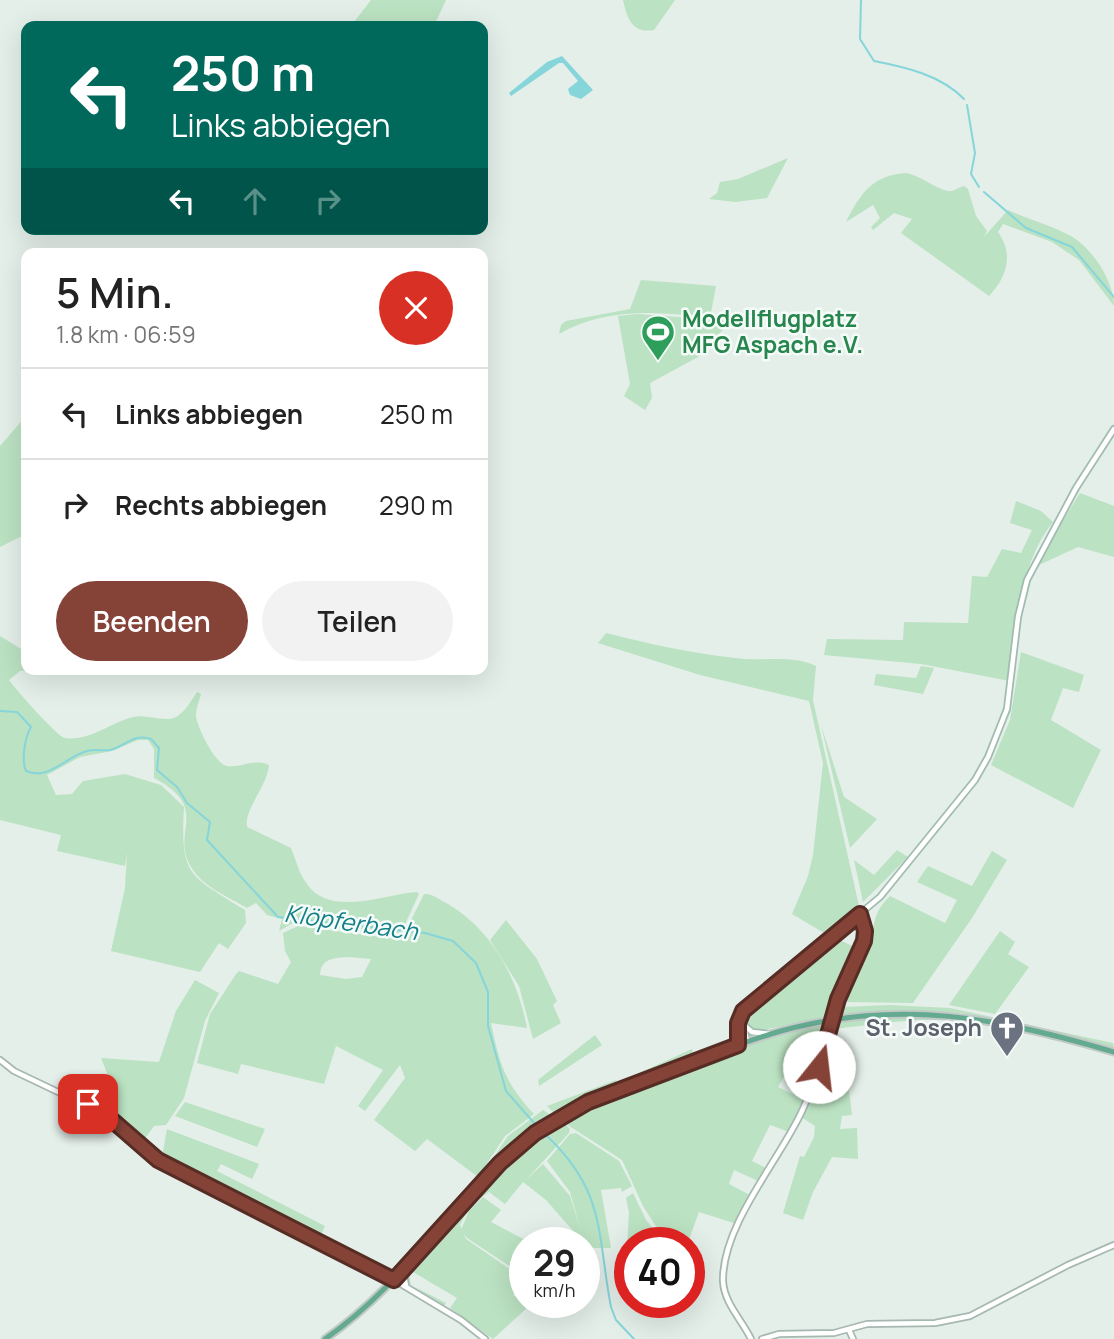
<!DOCTYPE html>
<html lang="de">
<head>
<meta charset="utf-8">
<style>
	:root { --surface:#fff; --page:#f2f2f2; --text:#222; --muted:#767676; --line:#e0e0e0; --accent:#854338 }
	body { margin:0; font-family:Manrope,sans-serif; background:var(--page); color:var(--text); height:100vh; display:flex; flex-direction:column; font-size:26px; white-space:nowrap }
	* { box-sizing:border-box; margin:0 }
	p { font-size:23px; color:var(--muted) }
	.icon { flex:none; width:38px; height:38px; fill:none; stroke:currentColor; stroke-width:2; stroke-linecap:round; stroke-linejoin:round }
	.map { position:relative; flex:1; overflow:hidden }
	.drawer { position:absolute; left:21px; top:248px; width:467px; height:427px; display:flex; flex-direction:column; background:var(--surface); border-radius:14px; box-shadow:0 7px 28px #0002 }
	.drawer>* { flex:none }
	.guide { position:absolute; left:21px; top:21px; width:467px; height:214px; border-radius:14px; box-shadow:0 7px 28px #0002; background:#00695c; color:#fff; overflow:hidden }
	.speed { position:absolute; left:509px; top:1227px; display:flex; gap:14px; font-size:35px; font-weight:700; text-align:center }
	.speed>* { display:grid; place-content:center; width:91px; height:91px; border-radius:50%; background:var(--surface); box-shadow:0 7px 28px #0002; line-height:1 }
	.speed small { font-size:18px; font-weight:400 }
	.speed .limit { border:10px solid #d22; background:#fff; color:#111 }
	.pin { position:absolute; display:grid; place-items:center; width:60px; height:60px; color:#fff; margin:-30px; border-radius:14px; box-shadow:0 4px 10px #0006 }
	.me { position:absolute; width:77px; margin:-38px; rotate:16deg; stroke-linejoin:round; filter:drop-shadow(0 0 5px #0008) }
	.turn { display:flex; align-items:center; gap:24px; height:147px; padding:0 35px; font-size:32px }
	.turn .icon { width:91px; height:91px; stroke-width:2.5 }
	.turn b { display:block; font-size:49px; line-height:60px }
	.lanes { display:flex; align-items:center; height:66px; padding:0 35px; background:#0003; justify-content:center; gap:35px; direction:ltr }
	.lanes .off { opacity:.35 }
	.round { display:grid; place-items:center; flex:none; width:74px; height:74px; border-radius:37px; background:var(--page) }
	.head { display:flex; align-items:center; justify-content:space-between; height:119px; padding:0 35px }
	h1 { font-size:42px; font-weight:600; line-height:52px }
	.button { display:flex; gap:14px; margin-top:auto; padding:14px 35px }
	.button a { flex:1; height:80px; border-radius:42px; background:var(--accent); color:#fff; font-size:28px; font-weight:600; line-height:80px; text-align:center }
	.button a+a { background:var(--page); color:var(--text) }
	ul { padding:0; list-style:none }
	li { display:flex; align-items:center; gap:21px; height:91px; padding:0 35px; border-top:2px solid var(--line) }
	li div { flex:1 }
	li b { display:block; font-size:26px }
	li em { font-style:normal }
	.map>svg:first-child { display:block }
	.green { fill:#bbe2c2; fill-rule:evenodd }
	.water { fill:#86d5da }
	.lines { fill:none; stroke-linecap:round; stroke-linejoin:round }
	.stream { stroke:#86d5da; stroke-width:2 }
	.tertiary-casing { stroke:#a6b8b0; stroke-width:8 }
	.secondary-casing { stroke:#a1bcb0; stroke-width:8 }
	.primary-casing { stroke:#c1cac7; stroke-width:9 }
	.tertiary { stroke:#fff; stroke-width:4.5 }
	.secondary { stroke:#fff; stroke-width:4.5 }
	.primary { stroke:#64aa91; stroke-width:5 }
	.tertiary-bridge-casing { stroke:#a6b8b0; stroke-width:8; stroke-linecap:butt }
	.tertiary-bridge { stroke:#fff; stroke-width:4.5 }
	.route-casing { stroke:#562c24; stroke-width:18 }
	.route { stroke:#854338; stroke-width:12 }
	.labels { text-anchor:middle; stroke-width:5; stroke-linejoin:round; paint-order:stroke }
	.leisure-label { font-size:23px; font-weight:bold; fill:#27864d; stroke:#f5fbf8; text-anchor:start }
	.worship-label { font-size:23px; font-weight:bold; fill:#5b616d; stroke:#f5fbf8; text-anchor:end }
	.water-label { font-size:24px; font-style:italic; fill:#137f87; stroke:#f5fbf8 }
</style>
</head>
<body>
<div class="map">
<svg width="1114" height="1339" viewBox="0 0 1114 1339">
	<rect width="100%" height="100%" fill="#e4efe9"/>
	<g class="green">
		<path d="M371,0h75l-12,26h-83z"/>
		<path d="M623,0h52l-21,30c-22,4 -27,-12 -31,-30z"/>
		<path d="M788,158l-21,40 -32,4 -26,-3 8,-6 3,-11 18,-3z"/>
		<path d="M907,173c13,3 34,18 41,18 6,1 10,-4 16,-5l4,3 8,27 11,15 -3,6 24,-27c20,9 42,15 61,25 23,12 45,46 45,71l-35,-46 -27,-18 -49,-18 -5,8c16,22 9,45 -9,64l-88,-63 11,-14 -18,-6 -21,17 -2,-3 9,-9 -7,-13 -27,17c14,-28 26,-47 61,-49z"/>
		<path d="M641,280l75,6 -6,32c-51,-7 -106,-10 -151,16l2,-9 5,-4 64,-12z"/>
		<path d="M637,314l94,7 -33,36 -48,26 2,15 -7,12 -21,-14 6,-12 -12,-68z"/>
		<path d="M26,416v118l-26,13v-101z"/>
		<path d="M1080,493l34,13v51l-36,-10 -39,18 3,-11z"/>
		<path d="M1016,501l25,10 12,11c-34,42 -38,108 -43,159l-89,-17 -97,-9 3,-16 76,1 1,-18 64,1 4,-47 15,1 15,-28 19,4 11,-23 -22,-7z"/>
		<path d="M606,633c43,11 85,20 129,25 25,4 58,-4 81,8l-3,34 46,206 -33,28 -34,-20 16,-38 5,-21 10,-92 -14,-62 -109,-26 -102,-32z"/>
		<path d="M0,636l26,16v18h10l-16,1 -11,9c7,10 49,57 56,58 23,4 47,-16 68,-21 13,-3 31,6 43,0 9,-5 15,-16 21,-25l4,2c-2,7 -5,15 -5,22 1,11 19,48 31,50 15,2 27,-8 42,-1 -2,22 -25,44 -22,62l44,21c5,12 8,26 16,36 23,34 78,10 110,8l2,2 -18,39 -108,-10 -14,8 3,-12 -15,-4 -11,-12 -9,5c-18,-11 -42,-20 -54,-38 -26,-38 21,-60 -39,-92v-29l-6,-9h-10l-26,11 -32,6 -33,18 9,20 16,-1 11,-13 42,-7 36,11 23,22c-4,71 6,68 61,103l1,13 -18,26 -9,-6 -19,29 -89,-21 14,-63 2,-36 -2,14 -68,-15 4,-16 -61,-15z"/>
		<path d="M1021,652l63,23 -5,17 -16,-4 -12,32 50,30 -28,58 -82,-43 19,-45z"/>
		<path d="M921,666l13,2 -11,26 -49,-9 2,-11 40,4z"/>
		<path d="M821,725l23,72 33,22 -27,29z"/>
		<path d="M897,850l11,7 -45,45 -9,-42 20,15z"/>
		<path d="M992,851l15,9 -35,58 -59,85 -69,-1c5,-18 16,-34 23,-51 10,-23 2,-35 23,-55l55,27 12,-23 -40,-18 11,-16 44,20z"/>
		<path d="M424,894c8,-1 16,6 24,10 44,26 70,75 79,124l-36,-5c9,42 13,58 43,91l-29,22 -27,41 -51,-38 -12,12 -41,-31 31,-42 -5,-13 -35,46 -7,-5 25,-36 -47,-24 -12,38 -83,-20 -3,10 -41,-11 13,-49 26,-40 3,-3 39,13 13,-22 -6,-11 -2,-18 15,-7 99,13 7,-5zM349,957l22,2 -9,18 -16,2 -26,-4c1,-17 14,-17 29,-18z"/>
		<path d="M506,920l31,39 20,42 -4,4 8,18 -28,16 -14,-53 -29,-46z"/>
		<path d="M1000,931l15,11 -7,12 21,13 -34,47 -46,-9z"/>
		<path d="M836,938l22,11 -31,69 -70,13 -11,-6c-2,-20 23,-33 36,-44h8l2,-8z"/>
		<path d="M195,980l24,13 -14,28 -21,77 -18,27 -12,1 -13,18 -30,-28v-33l-10,-25 58,4 17,-51z"/>
		<path d="M890,1005l60,3 163,35 1,5c-32,-1 -67,-18 -99,-25 -58,-15 -118,-15 -177,-7l4,-9z"/>
		<path d="M897,1015l67,3 51,11 -3,4 -4,-2 -4,3 -1,-4c-54,-19 -114,-7 -169,-1l3,-8z"/>
		<path d="M825,1024l-16,57 -22,-10 -9,16 27,13 -16,32 -19,-7 -18,36 14,7 -8,13 -24,-11 -5,14 21,11 -13,29 -38,-12 -11,30 -21,-9 -5,3 -19,-30 -21,-46 -59,-38 7,7 -1,4 -43,47 17,-16 27,32 11,35 -11,-39 -23,-31 23,-27 6,-1 43,28 13,25 -10,6 -1,-4 -20,2 10,58h-23l-42,-48 -23,-18 -18,22 -16,-12c-13,8 -23,20 -29,33l6,14 48,33 -2,3 11,7 -10,13 16,11 -36,33 -43,-31 7,-10 -44,-26 -4,3 2,10 35,18 -2,3 -37,-24v-9l7,-10c38,-42 74,-93 120,-127 43,-30 92,-46 140,-64 50,-18 99,-38 151,-48z"/>
		<path d="M595,1035l7,10 -63,41 -1,-6z"/>
		<path d="M692,1049l2,8 -59,20 -78,39 -10,-10 69,-26 1,3z"/>
		<path d="M834,1051l12,15 6,49 -10,1 -2,13 17,-1 1,31 -26,-2 -19,35 -10,28 -20,-7 17,-57 4,1 10,-20 1,-11 -14,-9 24,-62z"/>
		<path d="M185,1102l80,27 -8,18 -82,-31z"/>
		<path d="M543,1110l11,7 -57,45 -99,110 -6,-1 85,-89 31,-46z"/>
		<path d="M167,1129l92,35 -7,15 -31,-15 -4,7 108,55 -7,16 -154,-80 -2,-5z"/>
		<path d="M633,1193l13,27 15,18 -4,-1 -1,5h-26v19l-4,2 3,-50 -3,-15z"/>
		<path d="M483,1197l18,13 -10,12 38,20h-4v17l-8,12 -50,-33 -6,-8 8,-19z"/>
	</g>
	<path class="water" d="M562,56l31,34 -12,9 -11,-4 -2,-6 10,-8 -15,-18h-4l-48,33 -2,-3 38,-31z"/>
	<g class="lines">
		<g class="stream">
			<path d="M861,0l-1,39 14,22c31,6 67,14 90,38"/>
			<path d="M967,105l8,48 -4,21 8,13"/>
			<path d="M984,192l42,36 46,19 42,50"/>
			<path d="M0,711l17,1 14,15c-6,10 -10,33 -5,44 23,10 39,-14 61,-20 7,-2 15,0 23,-1 16,-4 23,-17 41,-11l8,9 -2,22 20,17 10,16 23,19 -3,18 71,77 147,16 28,8 23,22 12,29v34l18,65 28,32"/>
			<path d="M547,1136c59,56 50,98 64,171l5,13 18,19"/>
		</g>
		<g class="tertiary-casing">
			<g id="tertiary">
				<path d="M835,1009l29,-68 1,-10 -5,-17"/>
				<path d="M0,1060l14,11 88,42 56,47 145,77 83,38 75,45 24,19"/>
				<path d="M406,1286l-2,-10 5,-10"/>
				<path d="M849,1330l4,9"/>
				<path d="M751,1339c-9,-19 -27,-36 -28,-58 -1,-56 56,-120 79,-170 12,-26 19,-54 27,-81"/>
				<path d="M762,1339l17,-5 55,-1 33,-9 68,-1 35,-7 98,-51 46,-20"/>
			</g>
		</g>
		<g class="secondary-casing">
			<g id="secondary">
				<path d="M744,1025l8,7 18,2"/>
				<path d="M747,1042l-4,-20 4,-13"/>
				<path d="M738,1045v-22l5,-12 137,-114 95,-117 13,-23 19,-48 11,-92 9,-37 49,-92 38,-59"/>
			</g>
		</g>
		<g class="primary-casing">
			<path id="primary" d="M325,1339c74,-51 121,-127 187,-187 44,-40 99,-60 154,-80 38,-14 76,-30 115,-41 119,-33 218,-13 333,21"/>
		</g>
		<use href="#tertiary" class="tertiary"/>
		<use href="#secondary" class="secondary"/>
		<use href="#primary" class="primary"/>
		<g class="tertiary-bridge-casing">
			<path id="tertiary-bridge" d="M829,1030l6,-21"/>
		</g>
		<use href="#tertiary-bridge" class="tertiary-bridge"/>
	</g>
	<g class="lines">
		<g class="route-casing">
			<path id="route" d="M88,1104l24,16 46,40 236,120 106,-117 35,-30 53,-31 150,-57v-22l5,-12 117,-97 5,17 -1,10 -26,58 -19,68"/>
		</g>
		<use href="#route" class="route"/>
	</g>
	<defs>
		<g id="stadium-pin" transform="scale(1.75)"><path d="M0 17L-7.5 6A9.5 9.5 0 1 1 7.5 6Z" fill="#2e9e5b" stroke="#f5fbf8"/><path d="M0-5a6.5 5 0 1 0 0 10a6.5 5 0 1 0 0-10ZM-3.5-1.8h7v3.6h-7Z" fill="#fff"/></g>
		<g id="church-pin" transform="scale(1.75)"><path d="M0 17L-7.5 6A9.5 9.5 0 1 1 7.5 6Z" fill="#6b7280" stroke="#f5fbf8"/><path d="M-1.2-6h2.4v3.5h3.3v2.4h-3.3V6h-2.4V-.1h-3.3v-2.4h3.3Z" fill="#fff"/></g>
	</defs>
	<g fill-rule="evenodd">
		<use href="#stadium-pin" x="658" y="332"/>
		<use href="#church-pin" x="1007" y="1028"/>
	</g>
	<g class="labels">
		<g class="leisure-label">
			<text x="682" y="327">Modellflugplatz<tspan x="682" dy="26">MFG Aspach e.V.</tspan></text>
		</g>
		<g class="worship-label">
			<text x="982" y="1036">St. Joseph</text>
		</g>
		<g class="water-label">
			<text transform="translate(351 923) rotate(8)" y="8">Klöpferbach</text>
		</g>
	</g>
</svg>
<div class="speed"><div>29<small>km/h</small></div><div class="limit">40</div></div>
<div class="pin" style="left:88px;top:1104px;background:#d93025"><svg class="icon" aria-label="arrive" viewBox="0 0 24 24"><path d="M6 21V4h12l-3 4 3 4H6"/></svg></div>
<svg class="me" style="left:819px;top:1067px" viewBox="-20 -20 40 40"><circle r="19" fill="#fff"/><path d="M0-13L10 11 0 6-10 11z" fill="#854338"/></svg>
<div class="guide">
<div class="turn"><svg class="icon" aria-label="left" viewBox="0 0 24 24"><path d="M17 20v-9H6M10 6l-5 5 5 5"/></svg><div><b>250 m</b>Links abbiegen</div></div>
<div class="lanes"><svg class="icon" aria-label="left" viewBox="0 0 24 24"><path d="M17 20v-9H6M10 6l-5 5 5 5"/></svg><svg class="icon off" aria-label="ahead" viewBox="0 0 24 24"><path d="M12 20V5M6 11l6-6 6 6"/></svg><svg class="icon off" aria-label="right" viewBox="0 0 24 24"><path d="M7 20v-9h11M14 6l5 5-5 5"/></svg></div>
</div>
<section class="drawer">
<div class="head"><div><h1>5 Min.</h1><p>1.8 km · 06:59</p></div><a class="round" style="background:#d93025;color:#fff"><svg class="icon" aria-label="close" viewBox="0 0 24 24"><path d="M6 6l12 12M18 6L6 18"/></svg></a></div>
<ul>
<li><svg class="icon" aria-label="left" viewBox="0 0 24 24"><path d="M17 20v-9H6M10 6l-5 5 5 5"/></svg><div><b>Links abbiegen</b></div><em>250 m</em></li>
<li><svg class="icon" aria-label="right" viewBox="0 0 24 24"><path d="M7 20v-9h11M14 6l5 5-5 5"/></svg><div><b>Rechts abbiegen</b></div><em>290 m</em></li>
</ul>
<div class="button"><a>Beenden</a><a>Teilen</a></div>
</section>
</div>
</body>
</html>
